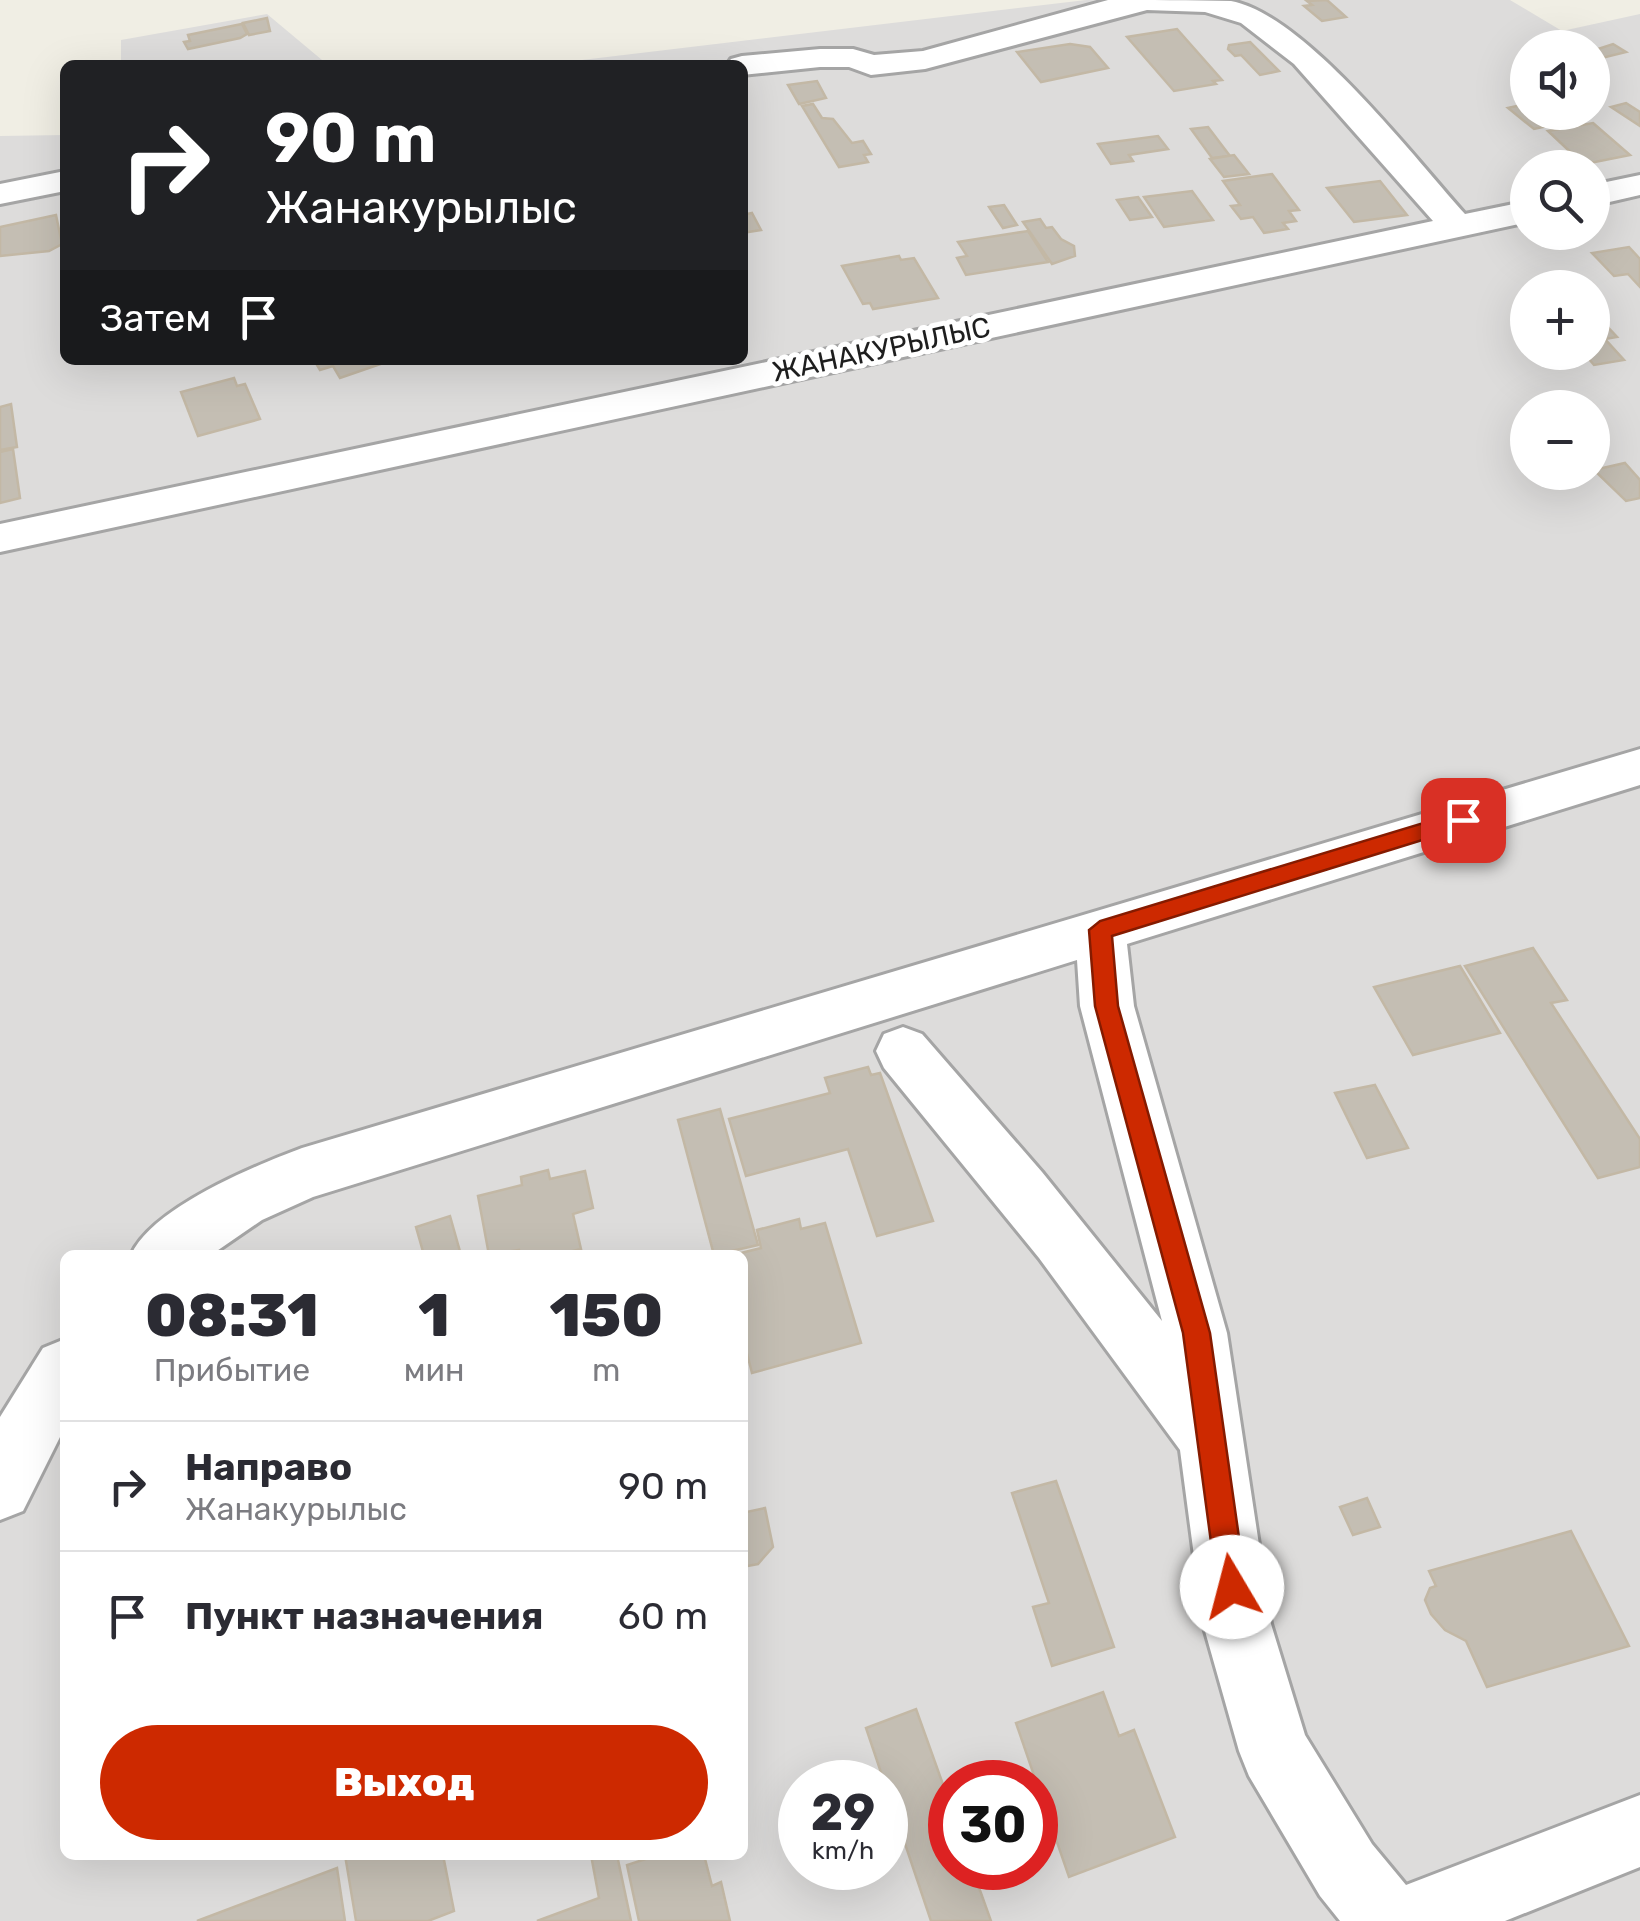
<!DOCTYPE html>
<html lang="ru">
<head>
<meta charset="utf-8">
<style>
	:root { --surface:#fff; --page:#f7f7f7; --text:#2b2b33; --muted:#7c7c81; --line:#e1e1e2; --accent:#cd2900 }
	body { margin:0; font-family:Rubik,sans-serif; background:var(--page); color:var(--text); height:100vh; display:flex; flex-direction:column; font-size:38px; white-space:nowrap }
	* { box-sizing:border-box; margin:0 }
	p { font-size:32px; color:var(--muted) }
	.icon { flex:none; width:55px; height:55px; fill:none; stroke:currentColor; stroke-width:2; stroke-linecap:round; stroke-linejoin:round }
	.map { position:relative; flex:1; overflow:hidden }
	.panel { position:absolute; left:60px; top:1250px; width:688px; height:610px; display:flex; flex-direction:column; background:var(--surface); border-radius:15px; box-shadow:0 10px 40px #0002 }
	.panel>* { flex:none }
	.hud { position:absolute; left:60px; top:60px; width:688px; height:305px; border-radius:15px; box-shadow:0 10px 40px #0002; background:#202124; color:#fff; overflow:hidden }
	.buttons { position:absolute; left:1510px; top:30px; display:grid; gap:20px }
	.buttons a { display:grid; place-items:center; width:100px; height:100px; border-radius:50%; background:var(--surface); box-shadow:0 10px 40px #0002; font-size:50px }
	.speed { position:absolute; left:778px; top:1760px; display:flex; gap:20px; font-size:50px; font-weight:700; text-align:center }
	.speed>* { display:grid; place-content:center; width:130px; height:130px; border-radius:50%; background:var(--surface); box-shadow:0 10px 40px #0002; line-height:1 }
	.speed small { font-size:25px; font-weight:400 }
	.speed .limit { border:15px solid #d22; background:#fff; color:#111 }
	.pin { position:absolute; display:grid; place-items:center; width:85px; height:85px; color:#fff; margin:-42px; border-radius:20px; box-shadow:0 5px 15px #0006 }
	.me { position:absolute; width:110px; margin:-55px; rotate:352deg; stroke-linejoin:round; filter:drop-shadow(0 0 8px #0008) }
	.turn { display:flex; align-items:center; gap:35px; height:210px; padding:0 40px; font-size:45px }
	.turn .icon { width:130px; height:130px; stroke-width:2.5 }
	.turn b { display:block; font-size:70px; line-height:85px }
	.then { display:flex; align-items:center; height:95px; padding:0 40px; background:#0003; gap:20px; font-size:38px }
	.eta { display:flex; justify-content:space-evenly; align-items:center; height:170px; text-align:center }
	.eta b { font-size:60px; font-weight:800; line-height:70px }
	.cta { display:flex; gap:20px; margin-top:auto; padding:20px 40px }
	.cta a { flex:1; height:115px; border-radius:60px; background:var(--accent); color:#fff; font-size:40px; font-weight:800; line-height:115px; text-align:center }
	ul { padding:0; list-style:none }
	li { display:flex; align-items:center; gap:30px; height:130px; padding:0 40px; border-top:2px solid var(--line) }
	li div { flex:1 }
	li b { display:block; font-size:38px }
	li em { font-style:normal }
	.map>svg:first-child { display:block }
	.residential { fill:#dddcdb; fill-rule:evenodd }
	.building { fill:#c4beb3; stroke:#c3b8a5; stroke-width:2.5 }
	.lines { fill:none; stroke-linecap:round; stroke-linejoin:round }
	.minor-casing { stroke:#a5a5a5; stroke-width:6 }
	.minor { fill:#fff; fill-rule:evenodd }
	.route { fill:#cd2900; stroke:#851b00; stroke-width:2.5 }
	.labels { text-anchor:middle; stroke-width:10; stroke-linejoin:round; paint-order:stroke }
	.far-street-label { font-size:28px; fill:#1e1e1e; stroke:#fff }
</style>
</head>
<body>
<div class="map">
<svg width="1640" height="1921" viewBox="0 0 1640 1921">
	<rect width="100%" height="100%" fill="#f0eee4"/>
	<g class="residential">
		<path d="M1086,0h424l52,31 78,-17v1907h-1640v-1785l65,-1v225h677v-295h-202zM1528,48h64v64h-64zM1528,168h64v64h-64zM1528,288h64v64h-64zM1528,408h64v64h-64zM65,1255h677v600h-677zM800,1782h85v86h-85zM950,1782h85v86h-85z"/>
		<path d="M267,14l61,51h-207v-25z"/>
	</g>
	<g class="building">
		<path d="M1327,0l19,17 -24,4 -18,-15 8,-1 -5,-4z"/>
		<path d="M267,18l3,13 -21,4 -6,-12z"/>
		<path d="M242,24l5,10 -7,4 -52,11 -4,-7 6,-1 -2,-6z"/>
		<path d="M1177,29l45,51 -9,1 3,3 -42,7 -47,-54z"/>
		<path d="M1250,42l29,29 -19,4 -19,-20 -6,1 -7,-7 1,-4z"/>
		<path d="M1070,44l20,3 18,21 -67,14 -24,-30z"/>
		<path d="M1613,44l13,8 -24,6 -10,-7z"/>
		<path d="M817,81l9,17 -27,6 -11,-19z"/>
		<path d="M1626,103l14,9v14l-29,-19z"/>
		<path d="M813,104l9,14 11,1 19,24 11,-2 8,13 -7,1 4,7 -29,5 -37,-61z"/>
		<path d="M1521,105l7,7 20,14 -14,3 -26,-21z"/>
		<path d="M1593,123l37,32 -40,8 -10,-2 -32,-30z"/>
		<path d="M1208,127l22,29 -18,2 -21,-29z"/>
		<path d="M1158,136l10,13 -39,6 4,6 -22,3 -13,-20z"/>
		<path d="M1234,155l15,19 -25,3 -14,-18z"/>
		<path d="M1560,155l13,13 -45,-1 16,-3 -5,-5z"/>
		<path d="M1272,174l27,36 -10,1 7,10 -13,2 5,6 -24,4 -11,-16 -12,2 -10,-13 9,-1 -17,-24z"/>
		<path d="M1380,181l27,34 -53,7 -27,-34z"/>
		<path d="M1192,191l21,29 -49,7 -20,-30z"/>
		<path d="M1138,197l14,20 -22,3 -13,-20z"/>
		<path d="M1004,205l13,20 -14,3 -14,-21z"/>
		<path d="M752,213l9,17 -19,3v-18z"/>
		<path d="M56,215l6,29 -13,7 -49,5v-29z"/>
		<path d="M1040,219l6,9 6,-1 9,12 13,7 1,10 -23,8 -29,-42z"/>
		<path d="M1028,231l20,31 -82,13 -9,-17 10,-2 -9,-14z"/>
		<path d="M1629,247l11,12v28l-12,-13 -14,2 -22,-23z"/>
		<path d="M899,256l2,4 13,-2 24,40 -65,11 -3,-6 -7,1 -21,-38z"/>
		<path d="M1605,324l12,13 -12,2 19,21 -30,5 -11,-13h9v-26z"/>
		<path d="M314,360h78l-52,18 -7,-12 -13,4z"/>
		<path d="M234,378l3,8 8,-2 15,35 -62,17 -17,-44z"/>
		<path d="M11,404l6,43 -17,3v-43z"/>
		<path d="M13,449l7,49 -20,5v-51z"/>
		<path d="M1625,463l15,17v18l-14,3 -32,-31z"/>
		<path d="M1533,948l34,52 -16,3 89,136v28l-42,11 -133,-212z"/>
		<path d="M1460,966l40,67 -87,22 -39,-68z"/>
		<path d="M868,1067l3,8 9,-2 53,148 -56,15 -29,-87 -102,27 -17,-57 101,-26 -5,-15z"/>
		<path d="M1375,1085l33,63 -41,10 -32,-65z"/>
		<path d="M720,1109l38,136 -44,10 -36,-135z"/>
		<path d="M548,1170l2,9 35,-8 8,37 -20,6 8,35 -24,6h-37l-1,-5 -30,5 -11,-59 44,-11 -1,-8z"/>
		<path d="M450,1216l11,39h-37l-8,-28z"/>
		<path d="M799,1219l2,10 24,-6 36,120 -109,30 -10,-39v-79h-9l28,-7 -4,-18z"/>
		<path d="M1056,1481l58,166 -62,19 -19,-59 16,-4 -37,-110z"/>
		<path d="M1367,1498l13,29 -27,8 -13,-28z"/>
		<path d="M765,1508l8,39 -15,17 -16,3v-54z"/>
		<path d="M1571,1531l58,115 -142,41 -21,-46 -21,-11 -14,-16 -6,-14 5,-12 6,-2 -7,-15z"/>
		<path d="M1103,1692l16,44 15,-6 41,107 -106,40 -53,-154z"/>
		<path d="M916,1709l34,95v64h22l19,53h-60l-65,-193z"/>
		<path d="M345,1855h98l11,56 -26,10h-72z"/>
		<path d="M591,1855h26l14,66h-94l62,-23z"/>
		<path d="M658,1855h46l8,31 9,-4 9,39h-91l-12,-56z"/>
		<path d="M337,1868l8,53h-148z"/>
	</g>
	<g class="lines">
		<g class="minor-casing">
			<g id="minor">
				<path d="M1108,0c39,0 85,0 123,1 73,13 182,155 234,213l63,-13v21l-1528,330v-28l1433,-303 -139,-157 -53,-41 -36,-11 -58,-2 -222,59 -54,6 -22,-8h-29l-78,8v-10h-15l4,-6 11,-3 78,-7h33l21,6 49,-4z"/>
				<path d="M65,171v20l-65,13v-20z"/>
				<path d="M1640,175v20l-48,11v-21z"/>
				<path d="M1640,749v36l-513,159 7,62 93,327 44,291 34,111 67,109 34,41 234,-90v72l-135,54h-165l-20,-25 -71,-120 -10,-25 -36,-127 -23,-174 -141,-192 -155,-190 -8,-17 8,-17 19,-7 19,7 120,138 120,149 -82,-315 -3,-46 -764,237 -51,23 -51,35h-80c21,-47 123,-89 171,-107z"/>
				<path d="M65,1339v88l-42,84 -23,9v-103l43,-69z"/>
			</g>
		</g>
		<use href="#minor" class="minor"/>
	</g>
	<path class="route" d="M1463,811l8,3 3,6 -3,5 -359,111 6,70 92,327 36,254 -4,11 -10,4 -11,-4 -4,-11 -34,-254 -88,-327 -6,-76 11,-9z"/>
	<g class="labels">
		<g class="far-street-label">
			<text transform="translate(881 349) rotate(-12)" y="10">ЖАНАКУРЫЛЫС</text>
		</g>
	</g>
</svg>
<div class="buttons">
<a><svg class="icon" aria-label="sound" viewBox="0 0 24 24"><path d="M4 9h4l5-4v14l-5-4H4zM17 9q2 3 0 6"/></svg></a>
<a><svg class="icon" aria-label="search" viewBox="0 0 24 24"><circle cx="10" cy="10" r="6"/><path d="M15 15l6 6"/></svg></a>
<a>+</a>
<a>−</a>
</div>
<div class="speed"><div>29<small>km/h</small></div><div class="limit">30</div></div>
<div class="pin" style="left:1463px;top:820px;background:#d93025"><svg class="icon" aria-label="arrive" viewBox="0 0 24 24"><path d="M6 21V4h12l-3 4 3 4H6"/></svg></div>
<svg class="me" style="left:1232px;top:1587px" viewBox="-20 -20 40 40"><circle r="19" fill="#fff"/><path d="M0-13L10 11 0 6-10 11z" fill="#cd2900"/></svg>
<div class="hud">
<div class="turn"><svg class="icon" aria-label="right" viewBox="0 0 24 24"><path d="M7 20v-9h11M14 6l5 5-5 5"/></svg><div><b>90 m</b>Жанакурылыс</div></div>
<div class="then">Затем<svg class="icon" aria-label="arrive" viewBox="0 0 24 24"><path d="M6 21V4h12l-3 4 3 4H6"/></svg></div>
</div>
<section class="panel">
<div class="eta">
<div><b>08:31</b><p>Прибытие</p></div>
<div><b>1</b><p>мин</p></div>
<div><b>150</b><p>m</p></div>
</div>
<ul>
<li><svg class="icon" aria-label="right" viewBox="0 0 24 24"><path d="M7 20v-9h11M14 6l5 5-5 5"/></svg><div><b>Направо</b><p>Жанакурылыс</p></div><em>90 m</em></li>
<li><svg class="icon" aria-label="arrive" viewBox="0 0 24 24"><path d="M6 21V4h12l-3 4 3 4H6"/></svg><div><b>Пункт назначения</b></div><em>60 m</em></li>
</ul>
<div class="cta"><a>Выход</a></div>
</section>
</div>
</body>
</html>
